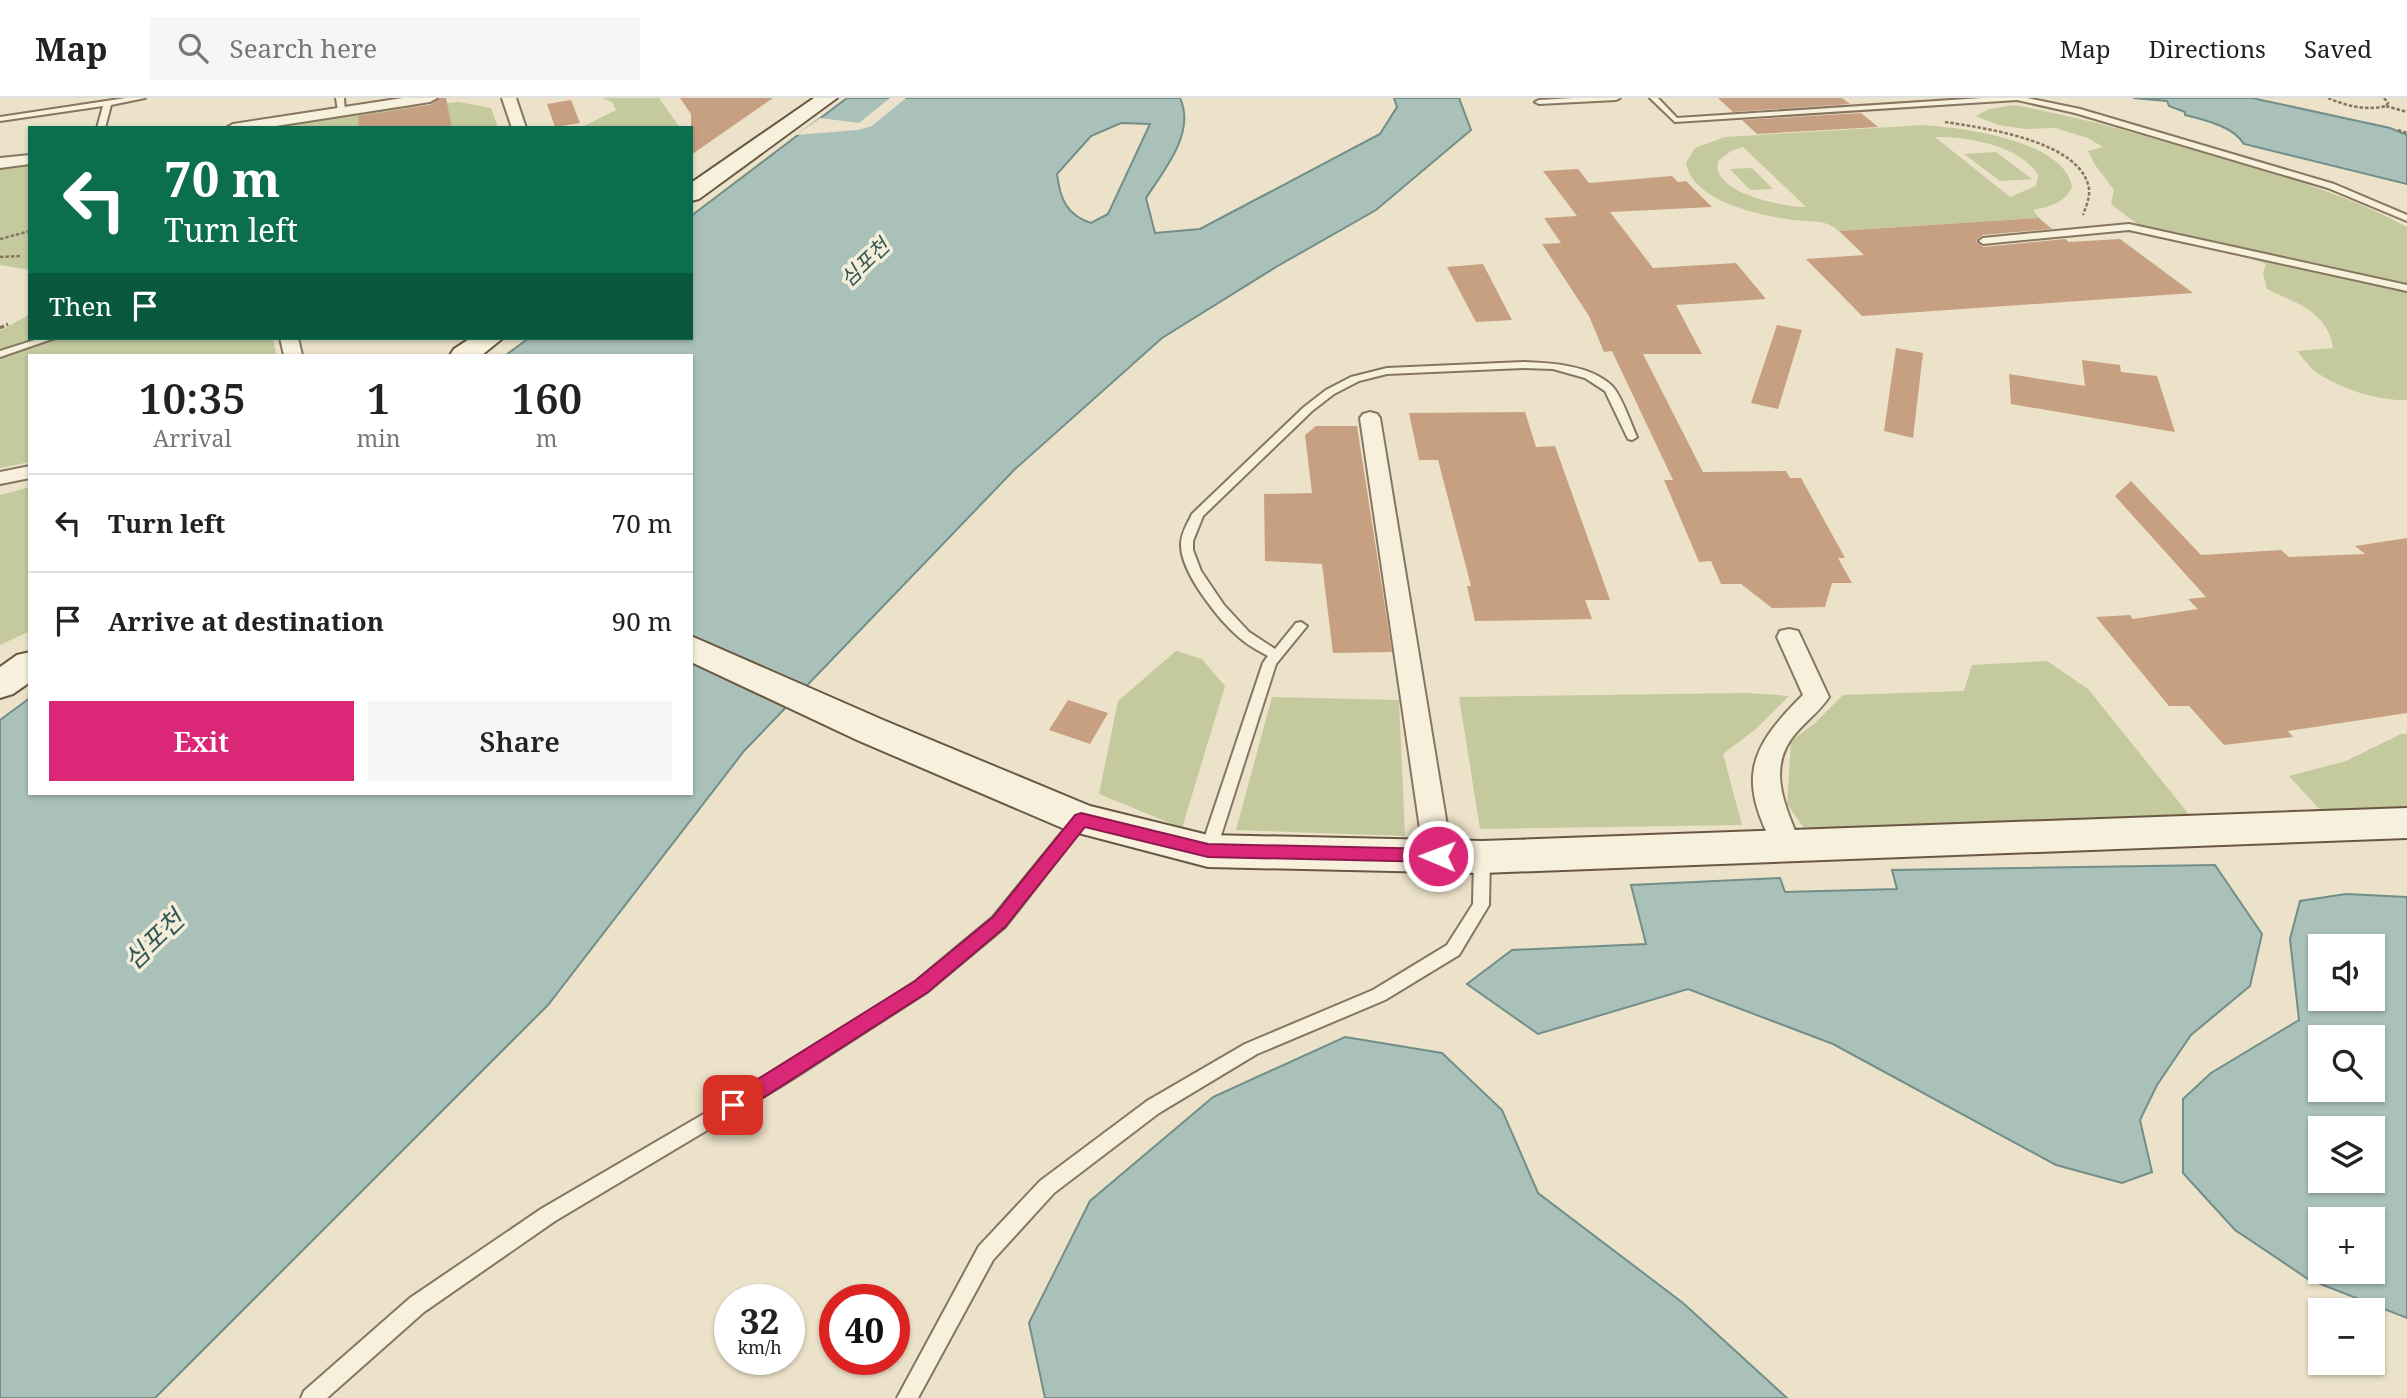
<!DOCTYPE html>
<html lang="en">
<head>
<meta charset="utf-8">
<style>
	:root { --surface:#fff; --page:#f6f6f6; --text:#222; --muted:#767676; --line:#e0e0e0; --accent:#db2777 }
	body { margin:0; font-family:"Noto Serif","Noto Sans KR",serif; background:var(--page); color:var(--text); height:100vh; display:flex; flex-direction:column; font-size:26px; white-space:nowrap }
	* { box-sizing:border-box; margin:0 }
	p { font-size:23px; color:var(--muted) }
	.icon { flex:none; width:38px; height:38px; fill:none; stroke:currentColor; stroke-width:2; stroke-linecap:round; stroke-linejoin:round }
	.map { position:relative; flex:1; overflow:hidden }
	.drawer { position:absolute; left:28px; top:256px; width:665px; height:441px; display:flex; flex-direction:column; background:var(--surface); border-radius:0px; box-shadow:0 2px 5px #0004 }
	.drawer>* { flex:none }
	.top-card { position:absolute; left:28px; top:28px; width:665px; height:214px; border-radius:0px; box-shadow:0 2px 5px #0004; background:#0b6e4f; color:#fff; overflow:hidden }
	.buttons { position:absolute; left:2308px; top:836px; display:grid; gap:14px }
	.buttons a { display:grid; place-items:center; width:77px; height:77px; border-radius:0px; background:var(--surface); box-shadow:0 2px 5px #0004; font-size:35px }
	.speed { position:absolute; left:714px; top:1186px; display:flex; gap:14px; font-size:35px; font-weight:700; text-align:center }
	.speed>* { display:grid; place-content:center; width:91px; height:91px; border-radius:50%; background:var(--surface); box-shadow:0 2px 5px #0004; line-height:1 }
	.speed small { font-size:18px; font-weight:400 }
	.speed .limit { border:10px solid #d22; background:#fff; color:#111 }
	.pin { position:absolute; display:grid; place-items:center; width:60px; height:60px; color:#fff; margin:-30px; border-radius:14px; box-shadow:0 4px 10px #0006 }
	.me { position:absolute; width:77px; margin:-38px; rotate:271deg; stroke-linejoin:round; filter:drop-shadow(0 0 5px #0008) }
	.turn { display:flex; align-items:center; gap:24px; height:147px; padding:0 21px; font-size:32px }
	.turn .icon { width:91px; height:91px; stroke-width:2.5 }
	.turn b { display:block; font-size:49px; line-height:60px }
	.then { display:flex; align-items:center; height:66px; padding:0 21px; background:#0003; gap:14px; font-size:26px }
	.eta { display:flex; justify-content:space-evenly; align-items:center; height:119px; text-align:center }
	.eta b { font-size:42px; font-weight:600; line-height:49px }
	.button { display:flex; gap:14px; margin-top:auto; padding:14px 21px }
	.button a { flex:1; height:80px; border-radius:0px; background:var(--accent); color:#fff; font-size:28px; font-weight:600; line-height:80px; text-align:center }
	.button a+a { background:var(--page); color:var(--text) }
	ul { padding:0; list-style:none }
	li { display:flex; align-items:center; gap:21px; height:98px; padding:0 21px; border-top:2px solid var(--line) }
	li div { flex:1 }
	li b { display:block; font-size:26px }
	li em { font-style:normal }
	header { display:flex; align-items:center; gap:42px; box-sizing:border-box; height:98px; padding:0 35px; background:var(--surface); border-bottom:2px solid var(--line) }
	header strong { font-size:33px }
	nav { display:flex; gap:38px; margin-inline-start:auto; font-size:24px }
	.search { width:490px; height:63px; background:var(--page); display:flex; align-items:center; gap:18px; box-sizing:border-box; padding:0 24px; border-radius:0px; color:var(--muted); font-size:26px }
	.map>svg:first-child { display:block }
	.green { fill:#c4ca9e; fill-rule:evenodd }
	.water { fill:#aac1ba; stroke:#718f88; stroke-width:2; fill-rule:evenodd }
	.pier { fill:#ece2c9 }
	.building { fill:#c7a082 }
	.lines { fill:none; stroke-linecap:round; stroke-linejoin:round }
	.lane-casing { stroke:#87755f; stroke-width:4 }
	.street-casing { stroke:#87755f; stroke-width:4 }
	.secondary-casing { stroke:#695742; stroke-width:4 }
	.path-far1 { stroke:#87755f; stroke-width:2.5; stroke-dasharray:3.5 2; stroke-linecap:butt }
	.path { stroke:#87755f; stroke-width:3.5; stroke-dasharray:4.5 2.5; stroke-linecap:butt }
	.lane { fill:#f7f0dc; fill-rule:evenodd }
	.street { fill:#f7f0dc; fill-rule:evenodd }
	.secondary { fill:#f7f0dc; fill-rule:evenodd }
	.route { fill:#db2777; stroke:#8e194d; stroke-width:2 }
	.labels { text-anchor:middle; stroke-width:7; stroke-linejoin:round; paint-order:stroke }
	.far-water-label { font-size:21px; font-style:italic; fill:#325856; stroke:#f4edd9 }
	.water-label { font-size:26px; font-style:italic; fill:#325856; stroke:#f4edd9 }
</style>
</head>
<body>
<header>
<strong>Map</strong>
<div class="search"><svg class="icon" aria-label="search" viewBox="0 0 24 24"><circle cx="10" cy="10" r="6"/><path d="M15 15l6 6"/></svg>Search here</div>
<nav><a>Map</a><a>Directions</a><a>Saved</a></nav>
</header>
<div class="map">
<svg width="2407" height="1300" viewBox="0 0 2407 1300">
	<rect width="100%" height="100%" fill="#ece2c9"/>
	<g class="green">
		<path d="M602,0h57l21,30h-100l36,-18 -4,-8z"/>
		<path d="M459,4l32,6 7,20h-245l130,-19z"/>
		<path d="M2013,7c64,11 125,29 188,47 71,21 141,40 206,75v173c-29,1 -66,-11 -91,-28 -7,-5 -13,-14 -19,-21l36,-3c-5,-36 -37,-45 -66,-59l-4,-15 3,-10 -48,-18 -69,-13 -38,-29 3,-14 -19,-25 -7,-14 15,-4 -15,-9 -33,-10 -29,1 -28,-4 -22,-9 13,-7z"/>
		<path d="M1925,27c37,3 140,15 147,62 -7,16 -23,20 -39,23l6,8 -200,13c-13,-12 -29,-9 -47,-11 -32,-5 -99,-18 -106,-57l9,-15 30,-11zM1935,39c31,-1 85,8 103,38l-2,11 -26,11zM1743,49l63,60c-23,0 -96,-14 -88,-46l13,-10z"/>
		<path d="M1996,54l36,27h1l-33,2 -36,-27z"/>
		<path d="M30,64v108l-30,-5v-99z"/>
		<path d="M1752,70l21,21 -23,1 -20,-21z"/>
		<path d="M30,216v24h243l3,17h-246v107l-30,6v-137z"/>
		<path d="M30,389v144l-30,14v-150z"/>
		<path d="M1176,553l26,8 23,27 -43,142 -83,-34 19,-93z"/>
		<path d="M2047,563l41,28 103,128 -387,11 -17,-24 4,-63 23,-17 29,-29 121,-4 8,-26z"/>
		<path d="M1747,595l42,3 -32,32 -34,26 19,71 -262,4 -21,-132z"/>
		<path d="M1272,599l127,3 6,136 -169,-6z"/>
		<path d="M2401,636h6v73l-87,3 -31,-34 57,-15z"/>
	</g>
	<g class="water">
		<path d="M847,0h333c16,35 -16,72 -34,100l9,35 45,-4 180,-95 17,-27 -3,-9h65l12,32 -95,80 -100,57 -114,71 -148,132 -270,281 -196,254 -393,393h-155v-678l30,-22v95h661v-438h-185l23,-17h162v-122zM1121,25l29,1 -42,90 -17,9c-25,-8 -31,-25 -34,-49l34,-38z"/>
		<path d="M2133,0h119l138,30 17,7v49l-163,-40c-11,-18 -40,-24 -59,-29v-3l-16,-6 -2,-5z"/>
		<path d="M2215,767l47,69 -12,52 -59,49 -34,50 -17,35 12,52 -30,11 -66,-18 -223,-121 -145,-55 -150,45 -71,-50 45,-34 134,-6 -15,-59 149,-7 5,14 112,-3 -5,-19z"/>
		<path d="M2346,796l61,3v421l-99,-39 -73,-49 -52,-57v-74l28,-26 88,-53 -9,-81 10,-38zM2320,849h53v52h-53zM2320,940h53v52h-53zM2320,1031h53v52h-53zM2320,1122h53v52h-53z"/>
		<path d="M1345,939l97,16 60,57 36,83 145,110 104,95h-742l-16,-75 61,-122 123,-104z"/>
	</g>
	<path class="pier" d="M890,0h16l-34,28 -14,4 -62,5 24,-17 39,5z"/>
	<g class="building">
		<path d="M439,0h7l6,30h-93l-1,-12 72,-11z"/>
		<path d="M680,0h93l-82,57v-41z"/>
		<path d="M1718,0h124l8,6 -117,8z"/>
		<path d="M571,2l9,23 -25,4 -8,-23z"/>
		<path d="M1861,15l17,14 -121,7 -15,-14z"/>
		<path d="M1578,71l11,14 83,-7 6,6 8,-1 26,26 -102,5 43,56 83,-5 30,36 -90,6 26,49h-59l60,118 83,-1 4,7h11l44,80h-7l14,25h-20l-7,24 -53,1 -31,-24h-20l-10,-23 -12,1 -35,-82h9l-61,-129 -8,1 -15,-36 -47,-72 19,-1 -17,-25 33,-2 -34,-45z"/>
		<path d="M2039,120l13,11 -69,6 -7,6 7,6 82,-8 4,3 51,-3 73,54 -331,23 -56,-57 58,-4 -25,-24z"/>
		<path d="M1483,166l29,56 -36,2 -29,-55z"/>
		<path d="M1777,227l25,5 -24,79 -27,-6z"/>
		<path d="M1896,250l27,5 -10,85 -29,-7z"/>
		<path d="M2082,262l38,5 1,7 36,4 18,56 -164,-28 -2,-30 76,12z"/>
		<path d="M1525,314l11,35 19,-1 55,154h-25l7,19 -117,2 -8,-35h4l-33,-126h-19l-10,-47z"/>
		<path d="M1316,328h41l35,226 -59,1 -11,-89 -57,-3 -1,-67 48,-1 -7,-58z"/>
		<path d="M2131,383l70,74 80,-5 8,7 76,-3 -10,-8 52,-8v175l-119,18 5,6 -69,8 -35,-39h-20l-73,-89 34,-2 3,4 65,-10 -10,-10 18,-2 -91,-101z"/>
		<path d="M1068,602l40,13 -18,31 -41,-14z"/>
	</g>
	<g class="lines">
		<g class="lane-casing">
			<g id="lane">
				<path d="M126,0h19l-34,7 -6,23h-8l6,-22 -103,15v-4z"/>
				<path d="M336,0h8l1,15 -7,-2z"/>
				<path d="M1573,0h47l-4,2 -77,4 -4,-2 4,-2z"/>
				<path d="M1650,0h8l19,20 305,-20h45l53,11 254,75 73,31v6l-79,-33 -253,-75 -58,-13 -342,22z"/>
				<path d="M2129,126l278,61v6l-278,-61 -146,14 -4,-3 4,-3z"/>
				<path d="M41,240h14l-55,19v-6z"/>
				<path d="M1523,264c28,1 69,3 90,25 9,10 18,37 24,50l-5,3 -4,-1 -23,-48 -20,-13 -32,-9 -30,-1 -136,6 -28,7 -25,13 -22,17 -109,105 -10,25v9l8,21 23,34 25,27 26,17 21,-26 5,-1 6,4 -31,38 -60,187 -3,4h-10l-3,-4 63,-188 5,-7c-9,-5 -19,-10 -27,-17 -21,-17 -61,-67 -60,-95 0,-11 7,-21 11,-30l112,-107 22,-17 25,-13 36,-9z"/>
				<path d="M1081,715l5,2 2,4 -2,4 -81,104 -78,65 -141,91 -231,138 -131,91 -97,86h-26l3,-7 106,-93 131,-89 233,-136 141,-91 78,-65 83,-102z"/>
				<path d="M1482,753l5,2 3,4 -1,48 -30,50 -74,45 -128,54 -98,59 -105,80 -61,67 -75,138h-21l82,-152 61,-65 107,-80 98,-57 128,-54 74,-45 26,-41 1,-47 3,-4z"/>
			</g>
		</g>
		<g class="street-casing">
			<g id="street">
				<path d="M403,0h34l-7,4 -167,26h-37l7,-4z"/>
				<path d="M502,0h14l10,30h-14z"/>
				<path d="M30,57v9l-30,4v-10z"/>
				<path d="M280,240h18l4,17h-18z"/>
				<path d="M1370,314l7,2 3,4 72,438 -4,8 -10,3 -10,-3 -4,-8 -64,-438 3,-4z"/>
				<path d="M30,368v12l-30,6v-12z"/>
				<path d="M1789,531l9,2 3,6 28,60c-9,14 -23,24 -33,36 -31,35 -10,75 5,112l-4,8 -10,3 -10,-3c-39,-72 -31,-102 26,-158l-26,-58 3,-6z"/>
			</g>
		</g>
		<g class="secondary-casing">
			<g id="secondary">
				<path d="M814,0h23l-138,101 -8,2v-18z"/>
				<path d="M471,240h32l-21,17h-32l4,-6z"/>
				<path d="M691,538l192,84 207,86 118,29 274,6 925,-33v30l-925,35 -274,-6 -141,-37 -210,-90 -166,-78z"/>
				<path d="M30,554v30l-17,12 -13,4v-31l17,-12z"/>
			</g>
		</g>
		<g class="path-far1">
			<path d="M2328,0c19,8 38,13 58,8l2,-3 -4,-5"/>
			<path d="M2386,8l21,6"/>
			<path d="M1945,24c39,6 137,19 144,67 1,8 -3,18 -6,26"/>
			<path d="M2398,32l9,3"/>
			<path d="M0,141l30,-8"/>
			<path d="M0,159l21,-1"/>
		</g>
		<path class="path" d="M0,230l8,-4"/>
		<use href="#lane" class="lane"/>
		<use href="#street" class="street"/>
		<use href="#secondary" class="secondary"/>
	</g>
	<path class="route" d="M1081,715l127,31 230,5 6,2 3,5 -3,4 -6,2 -230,-5 -123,-30 -80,100 -77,65 -187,120 -8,2 -7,-2 -3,-7 3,-6 189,-118 78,-64 82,-102z"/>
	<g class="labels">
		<g class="far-water-label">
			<text transform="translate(865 165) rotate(-44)" y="7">심포천</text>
		</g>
		<g class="water-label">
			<text transform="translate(154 842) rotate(-44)" y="9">심포천</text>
		</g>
	</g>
</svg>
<div class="buttons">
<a><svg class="icon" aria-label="sound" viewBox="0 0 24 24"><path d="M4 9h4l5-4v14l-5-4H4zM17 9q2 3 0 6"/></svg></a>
<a><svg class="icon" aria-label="search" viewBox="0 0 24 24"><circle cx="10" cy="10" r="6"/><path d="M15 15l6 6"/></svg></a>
<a><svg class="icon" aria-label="layers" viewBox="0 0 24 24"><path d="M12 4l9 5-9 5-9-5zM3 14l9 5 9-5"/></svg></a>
<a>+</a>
<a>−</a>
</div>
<div class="speed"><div>32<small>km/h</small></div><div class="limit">40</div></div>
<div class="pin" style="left:733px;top:1007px;background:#d93025"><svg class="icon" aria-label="arrive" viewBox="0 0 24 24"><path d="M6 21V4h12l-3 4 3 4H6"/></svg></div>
<svg class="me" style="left:1438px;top:758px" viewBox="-20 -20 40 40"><circle r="17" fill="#db2777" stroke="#fff" stroke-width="3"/><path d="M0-11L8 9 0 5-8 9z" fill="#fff"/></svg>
<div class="top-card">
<div class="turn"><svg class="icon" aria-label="left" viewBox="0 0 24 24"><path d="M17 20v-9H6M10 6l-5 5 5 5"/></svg><div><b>70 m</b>Turn left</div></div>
<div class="then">Then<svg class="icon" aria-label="arrive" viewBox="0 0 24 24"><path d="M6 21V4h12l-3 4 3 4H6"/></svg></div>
</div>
<section class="drawer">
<div class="eta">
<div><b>10:35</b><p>Arrival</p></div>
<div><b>1</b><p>min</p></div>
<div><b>160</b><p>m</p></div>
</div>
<ul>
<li><svg class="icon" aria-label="left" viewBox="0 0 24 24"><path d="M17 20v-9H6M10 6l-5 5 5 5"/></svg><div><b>Turn left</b></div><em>70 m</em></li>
<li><svg class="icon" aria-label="arrive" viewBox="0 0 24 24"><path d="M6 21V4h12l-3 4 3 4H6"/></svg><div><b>Arrive at destination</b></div><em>90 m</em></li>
</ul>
<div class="button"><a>Exit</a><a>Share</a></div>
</section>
</div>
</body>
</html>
